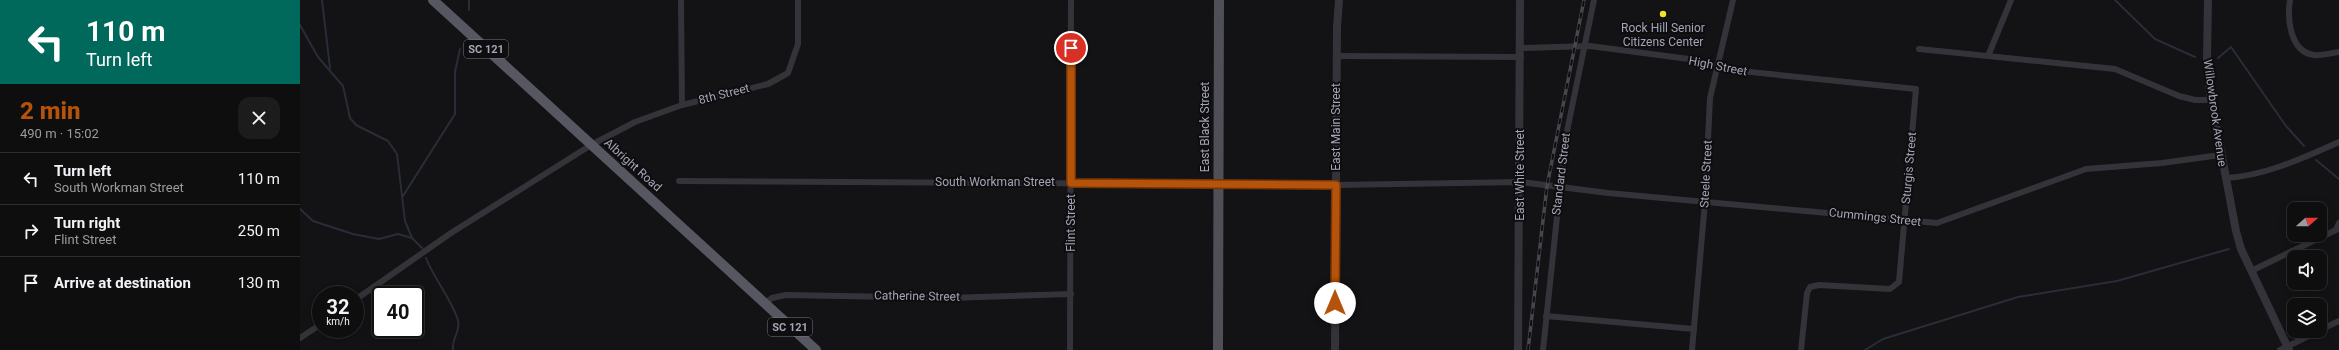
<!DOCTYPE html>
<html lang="en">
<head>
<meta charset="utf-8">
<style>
	:root { --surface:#0e0e0f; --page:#1c1c1d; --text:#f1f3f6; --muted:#9b9c9e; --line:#2e2e2f; --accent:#b45309 }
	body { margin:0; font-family:Roboto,sans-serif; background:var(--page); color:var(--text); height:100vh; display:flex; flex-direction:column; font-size:15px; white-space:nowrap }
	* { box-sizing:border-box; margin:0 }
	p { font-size:13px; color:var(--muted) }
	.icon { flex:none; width:22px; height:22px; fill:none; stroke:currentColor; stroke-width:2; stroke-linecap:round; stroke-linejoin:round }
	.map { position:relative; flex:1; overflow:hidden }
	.sheet { display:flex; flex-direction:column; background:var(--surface); width:300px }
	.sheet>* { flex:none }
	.guide { background:#00695c; color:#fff; overflow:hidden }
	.needle { width:26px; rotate:69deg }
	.fabs { position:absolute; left:1987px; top:202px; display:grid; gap:8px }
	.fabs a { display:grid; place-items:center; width:40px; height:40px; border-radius:8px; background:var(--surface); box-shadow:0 2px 10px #0003,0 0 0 1px var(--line); font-size:20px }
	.speed { position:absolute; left:12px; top:286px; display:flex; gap:8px; font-size:20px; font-weight:700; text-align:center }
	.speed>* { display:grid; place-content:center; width:52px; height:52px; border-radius:50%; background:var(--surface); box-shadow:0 2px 10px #0003,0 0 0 1px var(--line); line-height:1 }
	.speed small { font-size:10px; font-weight:400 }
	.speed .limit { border:2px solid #111; border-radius:6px; background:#fff; color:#111 }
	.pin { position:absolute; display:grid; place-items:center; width:34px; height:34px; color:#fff; margin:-17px; border:2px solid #fff; border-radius:50%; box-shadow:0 1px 4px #0007 }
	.me { position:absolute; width:44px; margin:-22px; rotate:0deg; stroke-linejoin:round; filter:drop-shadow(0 0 3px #0008) }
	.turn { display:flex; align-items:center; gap:14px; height:84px; padding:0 20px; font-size:18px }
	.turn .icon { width:52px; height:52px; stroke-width:2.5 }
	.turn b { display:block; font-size:28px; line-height:34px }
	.round { display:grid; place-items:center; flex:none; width:42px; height:42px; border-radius:12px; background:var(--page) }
	.overview { display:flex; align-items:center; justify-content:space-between; height:68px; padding:0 20px }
	h1 { font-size:24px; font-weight:800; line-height:30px; color:var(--accent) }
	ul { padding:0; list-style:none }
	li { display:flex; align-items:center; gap:12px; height:52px; padding:0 20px; border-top:1px solid var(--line) }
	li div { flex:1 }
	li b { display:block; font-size:15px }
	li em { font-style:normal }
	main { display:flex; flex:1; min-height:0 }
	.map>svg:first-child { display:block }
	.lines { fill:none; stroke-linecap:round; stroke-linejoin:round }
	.stream { stroke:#282d38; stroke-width:2 }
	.minor { stroke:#343339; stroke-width:6 }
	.tertiary { stroke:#343339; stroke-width:8 }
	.primary { stroke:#4f4f58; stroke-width:10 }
	.trunk { stroke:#575761; stroke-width:10 }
	.rail-casing { stroke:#46464e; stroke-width:3.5 }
	.rail { stroke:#0e0d0f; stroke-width:2; stroke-dasharray:6; stroke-linecap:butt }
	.route-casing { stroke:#753606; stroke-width:10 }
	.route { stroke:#b45309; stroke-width:7 }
	.poi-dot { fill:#f6e028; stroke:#0e0d0f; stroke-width:1.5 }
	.labels { text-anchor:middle; stroke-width:4; stroke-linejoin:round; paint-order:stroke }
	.shield { fill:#0e0d0f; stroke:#767783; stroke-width:1 }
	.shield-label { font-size:11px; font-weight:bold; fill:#a3a5b5 }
	.poi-label { font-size:12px; fill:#a3a5b5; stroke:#0e0d0f }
	.street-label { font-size:12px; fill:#a3a5b5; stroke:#0e0d0f }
</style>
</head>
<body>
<main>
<section class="sheet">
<div class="guide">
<div class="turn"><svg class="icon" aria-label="left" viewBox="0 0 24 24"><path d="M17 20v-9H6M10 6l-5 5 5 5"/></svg><div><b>110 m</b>Turn left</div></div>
</div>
<div class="overview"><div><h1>2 min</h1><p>490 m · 15:02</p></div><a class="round"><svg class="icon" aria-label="close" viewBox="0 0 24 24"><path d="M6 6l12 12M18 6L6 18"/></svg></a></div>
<ul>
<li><svg class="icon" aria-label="left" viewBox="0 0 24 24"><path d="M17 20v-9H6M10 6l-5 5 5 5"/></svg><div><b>Turn left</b><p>South Workman Street</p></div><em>110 m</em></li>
<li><svg class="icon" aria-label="right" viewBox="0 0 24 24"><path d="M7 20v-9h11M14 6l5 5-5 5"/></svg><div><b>Turn right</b><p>Flint Street</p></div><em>250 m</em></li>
<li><svg class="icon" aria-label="arrive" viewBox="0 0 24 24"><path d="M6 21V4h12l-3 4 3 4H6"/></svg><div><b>Arrive at destination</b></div><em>130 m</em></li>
</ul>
</section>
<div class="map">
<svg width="2039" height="350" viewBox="0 0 2039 350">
	<rect width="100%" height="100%" fill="#131214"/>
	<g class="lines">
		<g class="stream">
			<path d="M22,0l8,68"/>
			<path d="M1815,0l40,39 40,18"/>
			<path d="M169,10v-10"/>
			<path d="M0,25l18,32 25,29 7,32 6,7 32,16 9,13 8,67 7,17 10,10"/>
			<path d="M1918,58l13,-11 55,79 18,20"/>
			<path d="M2016,160l23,19"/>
			<path d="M103,196l52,-82v-42l5,-23"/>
			<path d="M0,209l13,12 40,13 26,5 19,-5 14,4"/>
			<path d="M126,258c8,21 25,40 32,62 3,11 -7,20 -5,30"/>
			<path d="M1565,350l18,-11 135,-42 99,-16 112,-32"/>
		</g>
		<g class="minor">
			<path d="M381,0l1,105"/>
			<path d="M1990,0c-3,19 0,52 24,55 8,1 17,-2 25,-3"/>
			<path d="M1221,48l69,-2 99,13 41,11 186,19 -17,193 -9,7 -71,-4 -9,2 -3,6 -6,57"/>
			<path d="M1619,49l196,20 64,27 16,4h16"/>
			<path d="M1037,56l184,1"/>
			<path d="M1688,56l23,-56"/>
			<path d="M1925,178c40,-2 78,-20 114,-36"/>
			<path d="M379,181l657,4 185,-3 87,11 329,30 149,-54 76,-6 58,-8"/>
			<path d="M1951,271l85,-41 3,-7"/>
			<path d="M55,300l96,-67 140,-88 44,-23 47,-17 86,-21 20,-11 10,-29v-44"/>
			<path d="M465,303l7,-5 14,-3 163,3 122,-4"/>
			<path d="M1246,316l148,13"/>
			<path d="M2020,330l19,-9"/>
			<path d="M0,338l21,-14"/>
			<path d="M770,350l1,-350"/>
			<path d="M1243,350l22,-209 29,-141"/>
			<path d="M1392,350l13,-148 5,-104 23,-98"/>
			<path d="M1980,350l39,-19"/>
		</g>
		<g class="tertiary">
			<path d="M1908,0l-1,59 3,34 26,138 5,18 48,101"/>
			<path d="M1035,350l2,-323 2,-27"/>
			<path d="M1218,350l2,-350"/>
		</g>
		<path class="primary" d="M918,350l1,-350"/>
		<path class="trunk" d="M133,0l383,350"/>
		<g class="rail-casing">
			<path id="rail" d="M1228,350l19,-164 37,-186"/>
		</g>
		<use href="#rail" class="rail"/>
	</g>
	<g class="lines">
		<g class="route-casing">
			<path id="route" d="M771,48v135l265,2 -1,118"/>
		</g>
		<use href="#route" class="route"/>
	</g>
	<circle class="poi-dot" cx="1363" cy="14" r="4"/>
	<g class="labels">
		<g class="shield">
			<rect x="164" y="40" width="44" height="18" rx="3"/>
			<rect x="468" y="318" width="44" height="18" rx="3"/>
		</g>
		<g class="shield-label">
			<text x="186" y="53">SC 121</text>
			<text x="490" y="331">SC 121</text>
		</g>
		<g class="poi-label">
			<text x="1363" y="32">Rock Hill Senior<tspan x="1363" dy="14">Citizens Center</tspan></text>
		</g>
		<g class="street-label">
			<text transform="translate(1418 66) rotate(11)" y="4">High Street</text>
			<text transform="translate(424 94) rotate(-14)" y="4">8th Street</text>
			<text transform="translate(1915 113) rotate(82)" y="4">Willowbrook Avenue</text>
			<text transform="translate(905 127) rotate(-90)" y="4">East Black Street</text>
			<text transform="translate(1036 127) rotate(-90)" y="4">East Main Street</text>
			<text transform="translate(333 165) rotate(42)" y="4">Albright Road</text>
			<text transform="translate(1609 168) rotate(-85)" y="4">Sturgis Street</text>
			<text transform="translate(1261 174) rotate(-83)" y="4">Standard Street</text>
			<text transform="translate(1406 174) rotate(-87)" y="4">Steele Street</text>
			<text transform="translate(1220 175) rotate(-90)" y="4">East White Street</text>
			<text x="695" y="186">South Workman Street</text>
			<text transform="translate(1575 217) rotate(6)" y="4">Cummings Street</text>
			<text transform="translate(771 223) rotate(-90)" y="4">Flint Street</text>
			<text transform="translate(617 296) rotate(1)" y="4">Catherine Street</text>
		</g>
	</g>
</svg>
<div class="fabs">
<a><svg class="needle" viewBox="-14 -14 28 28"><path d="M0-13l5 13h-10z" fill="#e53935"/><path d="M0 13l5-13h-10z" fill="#9b9c9e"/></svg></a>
<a><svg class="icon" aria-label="sound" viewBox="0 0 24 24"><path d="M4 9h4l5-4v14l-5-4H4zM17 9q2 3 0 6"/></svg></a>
<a><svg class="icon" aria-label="layers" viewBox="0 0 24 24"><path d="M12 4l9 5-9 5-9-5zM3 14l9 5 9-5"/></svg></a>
</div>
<div class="speed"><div>32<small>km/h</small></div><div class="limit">40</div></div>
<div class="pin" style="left:771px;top:48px;background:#d93025"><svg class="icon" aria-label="arrive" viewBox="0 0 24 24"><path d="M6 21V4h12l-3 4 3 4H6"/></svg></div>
<svg class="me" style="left:1035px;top:303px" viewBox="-20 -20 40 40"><circle r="19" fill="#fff"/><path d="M0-13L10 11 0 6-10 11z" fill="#b45309"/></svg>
</div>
</main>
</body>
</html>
